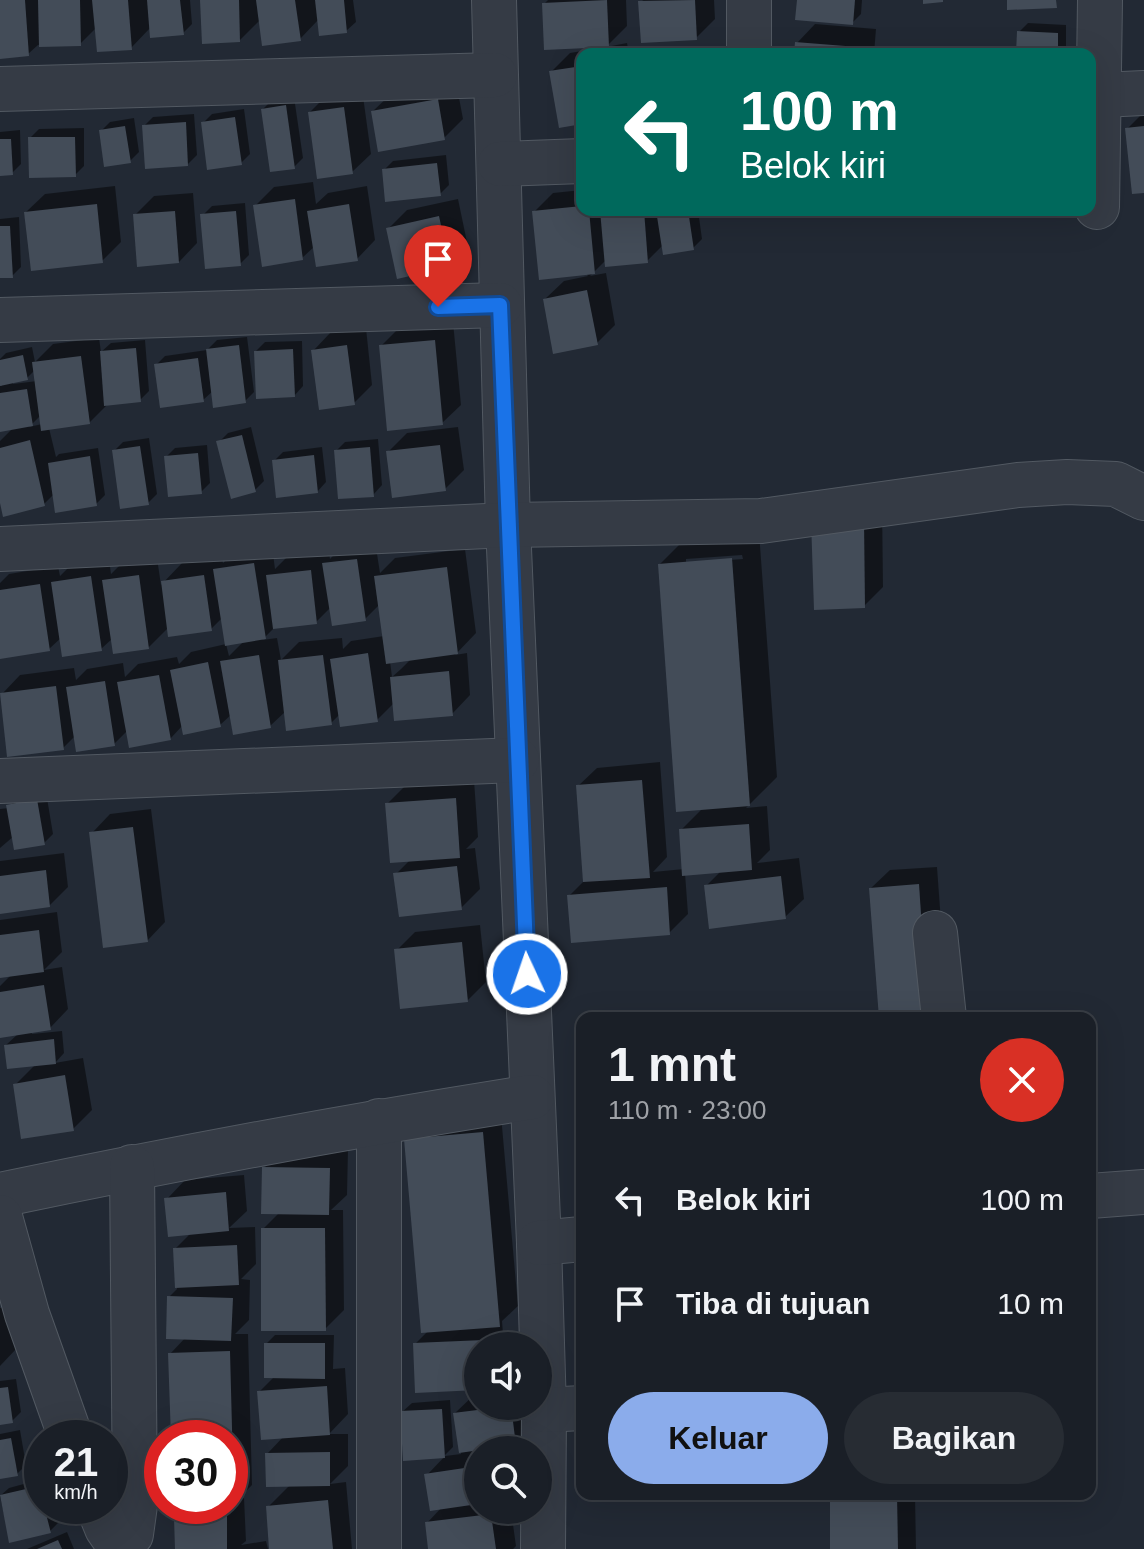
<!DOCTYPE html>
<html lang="id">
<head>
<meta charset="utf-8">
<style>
	:root { --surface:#1a1f27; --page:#272c33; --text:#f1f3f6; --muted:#9fa2a7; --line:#383d44; --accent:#8baceb }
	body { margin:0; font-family:Helvetica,sans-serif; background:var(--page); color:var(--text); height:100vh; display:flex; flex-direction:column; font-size:30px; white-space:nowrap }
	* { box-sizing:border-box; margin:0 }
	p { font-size:26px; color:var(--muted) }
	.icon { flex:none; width:44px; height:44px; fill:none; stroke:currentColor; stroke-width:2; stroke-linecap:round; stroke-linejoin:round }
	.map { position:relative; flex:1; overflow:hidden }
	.drawer { position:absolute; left:576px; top:1012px; width:520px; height:488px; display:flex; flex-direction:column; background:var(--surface); border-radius:16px; box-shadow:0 8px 32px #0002,0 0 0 2px var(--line) }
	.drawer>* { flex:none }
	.top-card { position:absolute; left:576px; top:48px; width:520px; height:168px; border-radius:16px; box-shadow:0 8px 32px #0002,0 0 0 2px var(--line); background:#00695c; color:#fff; overflow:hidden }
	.controls { position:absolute; left:464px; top:1332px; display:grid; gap:16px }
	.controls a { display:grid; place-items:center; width:88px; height:88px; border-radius:50%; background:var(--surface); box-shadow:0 8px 32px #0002,0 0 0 2px var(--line); font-size:40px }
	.speed { position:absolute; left:24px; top:1420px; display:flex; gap:16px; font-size:40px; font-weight:700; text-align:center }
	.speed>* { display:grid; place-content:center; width:104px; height:104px; border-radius:50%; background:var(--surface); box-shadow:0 8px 32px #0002,0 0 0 2px var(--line); line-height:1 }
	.speed small { font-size:20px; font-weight:400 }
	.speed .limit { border:12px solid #d22; background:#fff; color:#111 }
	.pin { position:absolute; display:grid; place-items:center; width:68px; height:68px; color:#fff; margin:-82px -34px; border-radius:50% 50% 50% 0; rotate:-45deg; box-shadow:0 0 8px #0007 }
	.pin .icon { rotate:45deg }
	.me { position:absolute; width:88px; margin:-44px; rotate:357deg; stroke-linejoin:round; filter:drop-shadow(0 0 6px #0008) }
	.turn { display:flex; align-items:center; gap:28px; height:168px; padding:0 32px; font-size:36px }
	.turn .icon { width:104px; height:104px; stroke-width:2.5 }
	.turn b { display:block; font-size:56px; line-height:68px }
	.round { display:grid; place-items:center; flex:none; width:84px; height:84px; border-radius:42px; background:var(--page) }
	.headline { display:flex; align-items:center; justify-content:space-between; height:136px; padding:0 32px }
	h1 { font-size:48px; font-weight:600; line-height:60px }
	.button { display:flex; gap:16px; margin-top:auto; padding:16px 32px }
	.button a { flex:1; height:92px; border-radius:48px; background:var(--accent); color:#111; font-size:32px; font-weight:600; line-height:92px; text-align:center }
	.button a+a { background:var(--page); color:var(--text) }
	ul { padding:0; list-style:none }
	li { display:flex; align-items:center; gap:24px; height:104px; padding:0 32px }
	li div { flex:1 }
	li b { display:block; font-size:30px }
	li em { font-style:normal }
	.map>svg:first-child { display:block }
	.shadow { fill:#0007; fill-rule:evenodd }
	.building { fill:#434c58 }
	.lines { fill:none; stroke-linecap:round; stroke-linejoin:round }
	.minor-casing { stroke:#525962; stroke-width:46 }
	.minor { stroke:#353b45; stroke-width:44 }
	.route-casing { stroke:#114b97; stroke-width:20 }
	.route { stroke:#1a73e8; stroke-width:14 }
</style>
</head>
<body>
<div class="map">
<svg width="1144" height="1549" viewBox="0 0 1144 1549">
	<rect width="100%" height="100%" fill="#222934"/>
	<g class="shadow">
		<path d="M0,0h190l2,24 -9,9 -32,-6 -20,21 -34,-21 -17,17 -42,1 -10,9 -28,2z"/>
		<path d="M202,0h151l3,22 -10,9 -27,-12 -19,20 -39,-20 -21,21z"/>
		<path d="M548,0h78l1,26 -21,21 21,-4 2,11h-47v68l-31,-50 19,-19 29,-5v-3l-55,-41z"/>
		<path d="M642,0h72l1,19 -19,19z"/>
		<path d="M799,0h63l-1,14 -9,9z"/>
		<path d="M1028,23l38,2v29h-48l1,-22z"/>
		<path d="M815,24l61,5 -2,25h-78l1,-11z"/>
		<path d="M707,48l1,6h-57l3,-3z"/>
		<path d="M456,82l7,37 -19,19 -71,-27 19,-18z"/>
		<path d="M362,89l9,65 -19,18 -42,-60 18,-18z"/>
		<path d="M294,97l9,61 -9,9 -31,-58 9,-9z"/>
		<path d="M244,109l6,45 -9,9 -38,-40 9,-9z"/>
		<path d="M1144,112v79l-17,-62z"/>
		<path d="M194,114l3,41 -9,9 -44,-38 9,-9z"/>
		<path d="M134,118l5,34 -9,9 -29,-30 9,-9z"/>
		<path d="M84,128v38l-9,9 -45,-37 9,-9z"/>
		<path d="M20,130l1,34 -9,9 -12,1v-42z"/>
		<path d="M446,155l3,30 -9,9 -56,-24 9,-9z"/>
		<path d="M313,182l3,22 12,-11 39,-7 8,54 -18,19 -42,-13 -13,12 -47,-52 19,-19z"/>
		<path d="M115,186l6,56 -19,19 -76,-49 19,-18z"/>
		<path d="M582,190v20h116l4,29 -9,9 -30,-3 -16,16 -40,-2 -17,17 16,-3 9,52 -18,18 -52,-44 19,-18 24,-5 -54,-64 19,-19z"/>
		<path d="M193,193l4,50 -18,19 -44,-47 19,-19z"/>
		<path d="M458,199l10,48 -19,19 -60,-38 18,-18z"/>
		<path d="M245,203l4,52 -9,9 -37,-49 9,-9z"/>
		<path d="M19,217l2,50 -9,9h-12v-57z"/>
		<path d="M453,322l8,83 -19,18 -61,-77 19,-19z"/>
		<path d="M366,328l6,57 -18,18 -41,-52 18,-19z"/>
		<path d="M247,337l7,55 -9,9 -32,-10 -10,9 -47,-35 9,-9 42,-6 10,-10z"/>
		<path d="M99,338l2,14 10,-9 34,-3 4,51 -9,9 -31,3 -19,19 -41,6 7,29 3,-3 39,-6 7,47 -9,9 -42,-10 -10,10 -44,-10v-53l13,-13 -13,2v-44h2l-2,-27 6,-6 26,-6 3,15 18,-18zM35,370l2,11 -24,3v-3l14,-3zM41,415l1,9 -13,3z"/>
		<path d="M302,341l1,45 -9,10 -38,-45 9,-9z"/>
		<path d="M251,427l13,54 -9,9 -36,-48 9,-9z"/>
		<path d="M458,427l6,43 -19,19 -57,-37 19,-19z"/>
		<path d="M149,438l8,56 -9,9 -34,-52 9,-9z"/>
		<path d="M378,439l4,46 -9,10 -37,-44 9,-9z"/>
		<path d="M207,445l3,38 -9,9 -35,-35 9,-9z"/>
		<path d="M322,447l4,35 -9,10 -43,-31 9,-9z"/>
		<path d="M882,501l1,86 -19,19 -51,-85z"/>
		<path d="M759,532l18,245 -31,31 21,-2 3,44 -13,13 42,-5 5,41 -19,18 -79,-31 15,-15 -36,2 3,41 -19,19 -100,-37 16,-16 -7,-94 19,-18 63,-6 7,95 -14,15 31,-3 -3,-39 22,-22 -43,-244 27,-27zM742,555l1,4 -57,4v-4z"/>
		<path d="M375,541l5,32 15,-15 70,-9 11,84 -21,22 12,-2 3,42 -18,19 -58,-11 -17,17 -37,-6 -9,9 -45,-12 -16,15 -38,-12 -12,11h-37l-13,14 -42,-9 -14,14 -39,-8 -12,12 -61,-54 18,-19 54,-7 2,12 11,-11 36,-6 2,14 13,-13 39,-7 2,7 12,-12 35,-8 3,12 15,-15 -21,-24 -12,12 -42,-2 -21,21 -35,-10 -12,11 -39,-12 -13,12 -49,8v-74l9,-9 49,-8 2,10 12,-12 37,-5 2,15 12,-12 34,-4 4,27 21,-22 40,-5 1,5 11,-11 38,-6 3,23 12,-12 42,-4 1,6 13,-14zM380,604l4,32 -33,5 -8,8 -1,-11 -43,4 -18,18 -4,-22 -15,2 13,-13 41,-5 15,-15 34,12zM411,659l-10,10 -9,8 -2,-16z"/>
		<path d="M474,780l4,57 -12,12 9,-1 5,41 -19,19 -65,-34 14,-14 -23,-56 19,-19z"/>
		<path d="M46,792l7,42 -9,9 -30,-7 -14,12v-39l9,-1 8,-11z"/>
		<path d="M151,809l14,113 -18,19 -55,-108 18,-19z"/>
		<path d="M64,853l4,34 -18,18 -50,7v-51z"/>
		<path d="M937,867l11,151h-67l-10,-130 19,-18z"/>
		<path d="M57,912l5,40 -18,18 18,-3 6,42 -18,19 -19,3 1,3 30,-3 2,22 -9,10 28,-5 9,52 -19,19 -58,-44 21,-21 -30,-19 13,-12 -19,3v-50l11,-11 -11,1v-56z"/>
		<path d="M480,925l6,57 -19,19 -70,-51 18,-18z"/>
		<path d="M501,1115l17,191 -16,15 2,25h-26v42l-63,-44 13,-13 -22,-191z"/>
		<path d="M283,1149l65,1 -1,45 -16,15h12l1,100 -19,19 -62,-100 16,-16 -15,-45z"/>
		<path d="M244,1175l3,36 -18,17 26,-1 1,37 -15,15 9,1 -1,40 -14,14h13l4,151 -14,14 6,-1 2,43 -5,4 25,-4 2,8h-91l-1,-30 13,-13h41v-68h-58l-2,-84 16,-17 -17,-40 8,-8 -2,-40 16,-16 -24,-34 18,-19z"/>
		<path d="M6,1306l12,41 -18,19v-58z"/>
		<path d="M275,1335h59l-1,34 12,-1 3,46 -19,20h19v32l-18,18 16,-2 6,67h-80l-4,-42 22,-22 -23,-31 17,-18 -25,-44 16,-16 -9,-32z"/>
		<path d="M16,1379l5,33 -9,9 -12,2v-42z"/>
		<path d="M478,1394v12h53l3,19 -22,22 17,-3 1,6h-52v60h33l5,36 -3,3h-83l-3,-26 15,-16 -15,-32 18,-19 16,-2 -6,-41 19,-18z"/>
		<path d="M450,1400l3,47 -9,9 -42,-44 10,-9z"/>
		<path d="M20,1430l6,35 -9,9 -17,3v-43z"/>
		<path d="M42,1479v27h13l4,16 -9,9 -40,10 -10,-45 9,-8z"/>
		<path d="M832,1494h83l1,55h-84z"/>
		<path d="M67,1532l7,17h-47z"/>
	</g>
	<g class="building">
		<path d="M0,0h25l4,56 -29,3z"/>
		<path d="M38,0h42l1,46 -42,1z"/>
		<path d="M92,0h36l4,50 -35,2z"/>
		<path d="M147,0h33l4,35 -34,3z"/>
		<path d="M200,0h39l1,42 -38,2z"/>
		<path d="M256,0h39l6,41 -39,5z"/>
		<path d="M315,0h29l3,33 -28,3z"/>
		<path d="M607,0l2,47 -65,3 -2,-47z"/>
		<path d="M695,0l2,40 -56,3 -3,-42z"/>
		<path d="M797,0h58l-2,25 -58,-5z"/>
		<path d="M923,0h20v2l-20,2z"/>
		<path d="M1007,0h49l1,8 -50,2z"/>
		<path d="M1017,31l41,2v21h-42z"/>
		<path d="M795,42l63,5v7h-64z"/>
		<path d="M582,66v58l-23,4 -10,-57z"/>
		<path d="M438,99l7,41 -67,12 -7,-41z"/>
		<path d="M286,105l9,64 -25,3 -9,-63z"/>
		<path d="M344,107l9,67 -36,5 -9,-67z"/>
		<path d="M235,117l7,48 -35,5 -6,-48z"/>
		<path d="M186,122l2,44 -43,3 -3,-44z"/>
		<path d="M125,126l6,37 -27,4 -5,-37z"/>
		<path d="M1144,126v67l-12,1 -7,-66z"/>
		<path d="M28,137h47l1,40 -47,1z"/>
		<path d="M0,139h11l2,36 -13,1z"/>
		<path d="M437,163l4,33 -56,6 -3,-33z"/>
		<path d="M295,199l8,61 -41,7 -9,-62z"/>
		<path d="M97,204l6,59 -72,8 -7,-59z"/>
		<path d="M349,204l9,57 -42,6 -9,-56z"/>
		<path d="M582,206v4h7l6,64 -56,6 -7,-69z"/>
		<path d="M600,210h44l4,53 -43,4z"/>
		<path d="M656,210h32l6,40 -31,5z"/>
		<path d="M175,211l4,52 -42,4 -4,-53z"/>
		<path d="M236,211l5,55 -36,3 -5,-55z"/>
		<path d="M439,216l11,51 -53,12 -11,-51z"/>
		<path d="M0,226h10l3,52h-13z"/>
		<path d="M587,290l11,55 -45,9 -10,-55z"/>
		<path d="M435,340l8,85 -56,6 -8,-86z"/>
		<path d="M239,345l7,58 -33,5 -7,-59z"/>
		<path d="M347,345l8,60 -36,5 -8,-60z"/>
		<path d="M136,348l5,54 -37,4 -4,-55z"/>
		<path d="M293,349l2,48 -39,2 -2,-48z"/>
		<path d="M23,355l5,25 -28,6v-26z"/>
		<path d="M81,356l9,68 -49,7 -9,-69z"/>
		<path d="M198,358l6,44 -44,6 -6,-44z"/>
		<path d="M27,389l6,37 -33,6v-39z"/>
		<path d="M242,435l14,57 -25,7 -15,-58z"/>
		<path d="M30,440l15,66 -42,11 -3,-14v-55z"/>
		<path d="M440,445l6,46 -54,7 -6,-47z"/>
		<path d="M140,446l9,59 -29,4 -8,-59z"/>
		<path d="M370,447l4,50 -36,2 -4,-49z"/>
		<path d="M198,453l4,41 -34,3 -4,-41z"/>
		<path d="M314,455l4,38 -42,5 -4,-38z"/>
		<path d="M90,456l7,50 -42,7 -7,-50z"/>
		<path d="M864,519l1,89 -51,2 -3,-90z"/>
		<path d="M732,558l18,248 -74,6 -18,-248z"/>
		<path d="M357,559l9,62 -34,5 -10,-63z"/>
		<path d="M254,563l12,76 -41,7 -12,-77z"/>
		<path d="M447,567l11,87 -72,10 -12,-88z"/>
		<path d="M311,570l6,54 -44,5 -7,-54z"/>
		<path d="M139,575l10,74 -36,5 -11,-74z"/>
		<path d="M204,575l8,56 -44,6 -7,-56z"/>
		<path d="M91,576l11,75 -40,6 -11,-75z"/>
		<path d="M40,584l10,67 -50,8v-69z"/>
		<path d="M368,653l10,69 -38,5 -10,-68z"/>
		<path d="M259,655l12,73 -38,7 -13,-74z"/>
		<path d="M323,655l9,70 -46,6 -8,-71z"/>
		<path d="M208,662l13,65 -38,8 -13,-65z"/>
		<path d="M449,671l4,45 -59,5 -4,-44z"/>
		<path d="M159,675l12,65 -42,8 -12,-66z"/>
		<path d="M105,681l10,65 -39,6 -10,-65z"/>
		<path d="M56,686l8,64 -57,7 -7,-64z"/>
		<path d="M642,780l8,98 -67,4 -7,-97z"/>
		<path d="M456,798l4,60 -70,5 -5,-60z"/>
		<path d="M37,799l8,46 -31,5 -8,-45z"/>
		<path d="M749,824l3,46 -70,6 -3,-47z"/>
		<path d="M133,827l15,115 -45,6 -14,-116z"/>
		<path d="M457,866l5,44 -63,7 -6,-44z"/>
		<path d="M46,870l4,37 -50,7v-38z"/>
		<path d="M781,876l5,43 -77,10 -5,-44z"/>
		<path d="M919,884l9,134h-49l-10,-130z"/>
		<path d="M667,887l3,48 -99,8 -4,-48z"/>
		<path d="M39,930l5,42 -44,6v-43z"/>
		<path d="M462,942l6,60 -68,7 -6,-60z"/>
		<path d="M44,985l7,45 -51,8v-46z"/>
		<path d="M54,1039l2,25 -49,5 -3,-24z"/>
		<path d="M65,1075l9,56 -53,8 -8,-55z"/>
		<path d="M483,1132l17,195 -79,6 -17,-194z"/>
		<path d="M262,1167l68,1 -1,47 -68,-1z"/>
		<path d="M226,1192l3,39 -61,6 -4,-39z"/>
		<path d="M261,1228h64l1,103h-65z"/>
		<path d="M237,1245l2,40 -64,3 -2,-40z"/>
		<path d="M167,1296l66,2 -2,43 -65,-2z"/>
		<path d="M484,1340l1,6h-7v44l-63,3 -2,-50z"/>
		<path d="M264,1343h61v36l-61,-1z"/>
		<path d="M230,1351l4,154h-4v-67h-59l-3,-85z"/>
		<path d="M327,1386l3,49 -69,5 -4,-49z"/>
		<path d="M8,1387l5,36 -13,2v-37z"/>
		<path d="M511,1406l5,39 -57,8 -6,-40z"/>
		<path d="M442,1409l3,49 -42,3 -3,-50z"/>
		<path d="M11,1438l7,38 -18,3v-39z"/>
		<path d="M330,1452v34l-64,1 -1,-34z"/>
		<path d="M478,1466v38l-48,7 -6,-37z"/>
		<path d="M39,1486l3,20h2l7,27 -42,10 -9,-48z"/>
		<path d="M830,1494h67l1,55h-68z"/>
		<path d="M328,1500l5,49h-64l-3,-43z"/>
		<path d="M491,1514l5,35h-68l-3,-27z"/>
		<path d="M227,1516v33h-52l-1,-31z"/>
		<path d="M58,1540l4,9h-25z"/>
	</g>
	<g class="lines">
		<g class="minor-casing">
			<g id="minor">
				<path d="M494,0l14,525 31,718 5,167 -1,139"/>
				<path d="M749,0v54"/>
				<path d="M0,89l495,-14"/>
				<path d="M1101,95l43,-2"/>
				<path d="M500,164l82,-3"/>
				<path d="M1097,207l3,-207"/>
				<path d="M0,320l500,-15"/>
				<path d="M0,549l508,-24 253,-4 257,-36 49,-3 49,2 28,14"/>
				<path d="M0,781l517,-21"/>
				<path d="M935,933l9,85"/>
				<path d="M379,1121v428"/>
				<path d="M0,1195c177,-37 354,-70 532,-98"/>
				<path d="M1090,1196l54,-4"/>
				<path d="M0,1217l27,97 44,124"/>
				<path d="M539,1243l43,-4"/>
				<path d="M544,1410l38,-2"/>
				<path d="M98,1506l9,22 7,10 9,1 8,-5 4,-29 -3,-338"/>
			</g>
		</g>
		<use href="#minor" class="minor"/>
	</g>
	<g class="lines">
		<g class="route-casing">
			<path id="route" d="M438,307l62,-2 27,669"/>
		</g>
		<use href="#route" class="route"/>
	</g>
</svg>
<div class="controls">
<a><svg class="icon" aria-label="sound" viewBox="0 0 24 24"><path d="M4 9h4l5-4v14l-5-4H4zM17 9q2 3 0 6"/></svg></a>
<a><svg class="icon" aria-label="search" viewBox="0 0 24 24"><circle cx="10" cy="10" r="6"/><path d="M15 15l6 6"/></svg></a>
</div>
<div class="speed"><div>21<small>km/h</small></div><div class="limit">30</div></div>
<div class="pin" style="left:438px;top:307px;background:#d93025"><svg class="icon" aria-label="arrive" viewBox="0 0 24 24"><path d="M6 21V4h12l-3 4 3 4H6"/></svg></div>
<svg class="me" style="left:527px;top:974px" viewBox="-20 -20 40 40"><circle r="17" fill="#1a73e8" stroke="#fff" stroke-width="3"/><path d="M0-11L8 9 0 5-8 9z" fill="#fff"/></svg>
<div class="top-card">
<div class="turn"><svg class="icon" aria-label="left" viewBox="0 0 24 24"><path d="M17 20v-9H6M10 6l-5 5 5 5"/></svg><div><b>100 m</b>Belok kiri</div></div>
</div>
<section class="drawer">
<div class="headline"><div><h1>1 mnt</h1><p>110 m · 23:00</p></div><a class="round" style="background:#d93025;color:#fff"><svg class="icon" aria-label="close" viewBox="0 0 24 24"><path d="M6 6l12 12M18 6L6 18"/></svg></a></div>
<ul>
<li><svg class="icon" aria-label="left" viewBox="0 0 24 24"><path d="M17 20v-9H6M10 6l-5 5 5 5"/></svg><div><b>Belok kiri</b></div><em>100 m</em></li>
<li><svg class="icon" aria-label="arrive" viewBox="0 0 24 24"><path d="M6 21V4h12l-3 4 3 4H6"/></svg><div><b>Tiba di tujuan</b></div><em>10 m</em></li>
</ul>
<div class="button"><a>Keluar</a><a>Bagikan</a></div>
</section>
</div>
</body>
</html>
